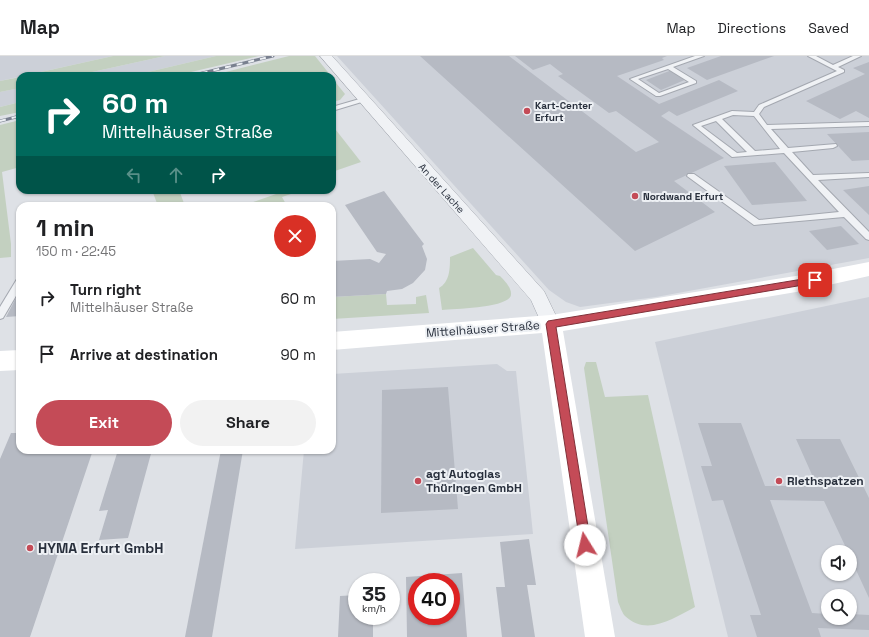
<!DOCTYPE html>
<html lang="en">
<head>
<meta charset="utf-8">
<style>
	:root { --surface:#fff; --page:#f2f2f2; --text:#202124; --muted:#757577; --line:#e0e0e0; --accent:#c44b57 }
	body { margin:0; font-family:"Space Grotesk",sans-serif; background:var(--page); color:var(--text); height:100vh; display:flex; flex-direction:column; font-size:15px; white-space:nowrap }
	* { box-sizing:border-box; margin:0 }
	p { font-size:13px; color:var(--muted) }
	.icon { flex:none; width:22px; height:22px; fill:none; stroke:currentColor; stroke-width:2; stroke-linecap:round; stroke-linejoin:round }
	.map { position:relative; flex:1; overflow:hidden }
	.sheet { position:absolute; left:16px; top:146px; width:320px; height:252px; display:flex; flex-direction:column; background:var(--surface); border-radius:12px; box-shadow:0 1px 3px #0004 }
	.sheet>* { flex:none }
	.hud { position:absolute; left:16px; top:16px; width:320px; height:122px; border-radius:12px; box-shadow:0 1px 3px #0004; background:#00695c; color:#fff; overflow:hidden }
	.tools { position:absolute; left:821px; top:489px; display:grid; gap:8px }
	.tools a { display:grid; place-items:center; width:36px; height:36px; border-radius:50%; background:var(--surface); box-shadow:0 1px 3px #0004; font-size:20px }
	.speed { position:absolute; left:348px; top:517px; display:flex; gap:8px; font-size:20px; font-weight:700; text-align:center }
	.speed>* { display:grid; place-content:center; width:52px; height:52px; border-radius:50%; background:var(--surface); box-shadow:0 1px 3px #0004; line-height:1 }
	.speed small { font-size:10px; font-weight:400 }
	.speed .limit { border:6px solid #d22; background:#fff; color:#111 }
	.pin { position:absolute; display:grid; place-items:center; width:34px; height:34px; color:#fff; margin:-17px; border-radius:8px; box-shadow:0 2px 6px #0006 }
	.me { position:absolute; width:44px; margin:-22px; rotate:351deg; stroke-linejoin:round; filter:drop-shadow(0 0 3px #0008) }
	.turn { display:flex; align-items:center; gap:14px; height:84px; padding:0 20px; font-size:18px }
	.turn .icon { width:52px; height:52px; stroke-width:2.5 }
	.turn b { display:block; font-size:28px; line-height:34px }
	.lanes { display:flex; align-items:center; height:38px; padding:0 20px; background:#0003; justify-content:center; gap:20px; direction:ltr }
	.lanes .off { opacity:.35 }
	.round { display:grid; place-items:center; flex:none; width:42px; height:42px; border-radius:21px; background:var(--page) }
	.overview { display:flex; align-items:center; justify-content:space-between; height:68px; padding:0 20px }
	h1 { font-size:24px; font-weight:600; line-height:30px }
	.action { display:flex; gap:8px; margin-top:auto; padding:8px 20px }
	.action a { flex:1; height:46px; border-radius:24px; background:var(--accent); color:#fff; font-size:16px; font-weight:600; line-height:46px; text-align:center }
	.action a+a { background:var(--page); color:var(--text) }
	ul { padding:0; list-style:none }
	li { display:flex; align-items:center; gap:12px; height:56px; padding:0 20px }
	li div { flex:1 }
	li b { display:block; font-size:15px }
	li em { font-style:normal }
	header { display:flex; align-items:center; gap:24px; box-sizing:border-box; height:56px; padding:0 20px; background:var(--surface); border-bottom:1px solid var(--line) }
	header strong { font-size:19px }
	nav { display:flex; gap:22px; margin-inline-start:auto; font-size:14px }
	.map>svg:first-child { display:block }
	.built { fill:#ccd0d8; fill-rule:evenodd }
	.green { fill:#c3d0c0 }
	.building { fill:#b6bac3; fill-rule:evenodd }
	.lines { fill:none; stroke-linecap:round; stroke-linejoin:round }
	.lane-casing { stroke:#a4a8b0; stroke-width:2 }
	.street-casing { stroke:#a4a8b0; stroke-width:1 }
	.lane { fill:#f0f2f5; fill-rule:evenodd }
	.street { fill:#f0f2f5; fill-rule:evenodd }
	.secondary { fill:#fff; fill-rule:evenodd }
	.rail-casing { stroke:#79808f; stroke-width:3 }
	.rail { stroke:#edf0f4; stroke-width:2; stroke-dasharray:6; stroke-linecap:butt }
	.route { fill:#c44b57; stroke:#7f3139 }
	.poi-dot { fill:#c44b57; stroke:#edf0f4; stroke-width:1.5 }
	.labels { text-anchor:middle; stroke-width:4; stroke-linejoin:round; paint-order:stroke }
	.far-poi-label { font-size:10px; font-weight:bold; fill:#282f3c; stroke:#edf0f4; text-anchor:start }
	.far-street-label { font-size:10px; fill:#282f3c; stroke:#edf0f4 }
	.street-label { font-size:12px; fill:#282f3c; stroke:#edf0f4 }
	.poi-label { font-size:12px; font-weight:bold; fill:#282f3c; stroke:#edf0f4; text-anchor:start }
	.near-poi-label { font-size:14px; font-weight:bold; fill:#282f3c; stroke:#edf0f4; text-anchor:start }
</style>
</head>
<body>
<header>
<strong>Map</strong>
<nav><a>Map</a><a>Directions</a><a>Saved</a></nav>
</header>
<div class="map">
<svg width="869" height="581" viewBox="0 0 869 581">
	<rect width="100%" height="100%" fill="#dee1e6"/>
	<g class="built">
		<path d="M0,0h113l-113,25z"/>
		<path d="M165,0h51l-85,20h-57z"/>
		<path d="M337,0h532v202l-213,39 -76,10 -14,-5 -17,-12z"/>
		<path d="M20,32v14l-20,5v-15z"/>
		<path d="M869,241v340h-141l-73,-295zM828,496h22v22h-22zM828,540h22v22h-22z"/>
		<path d="M497,308l10,7h9l17,163 -238,15 9,-99h28v-76z"/>
	</g>
	<g class="green">
		<path d="M113,0h52l-91,20h-51z"/>
		<path d="M216,0h43l-85,20h-43z"/>
		<path d="M289,0h26l16,20h-121z"/>
		<path d="M20,21v11l-20,4v-11z"/>
		<path d="M332,22l13,16 -5,6 -8,2z"/>
		<path d="M20,46v10l-20,4v-9z"/>
		<path d="M20,64v47l-18,5 9,72v13l-11,1v-133z"/>
		<path d="M332,69l29,37 -29,10z"/>
		<path d="M152,134h27l6,16h-27z"/>
		<path d="M277,134h15l2,3 -12,4 5,9h-45l37,-13z"/>
		<path d="M473,192l23,27 4,1c4,4 12,12 11,19 -2,13 -56,14 -69,15l-3,-22c11,-6 11,-20 11,-31z"/>
		<path d="M386,238l1,11 29,-1v-7l10,-2 3,18 -97,6v-22z"/>
		<path d="M586,306h10l9,35 43,-2 47,212c-21,11 -48,30 -70,9 -3,-3 -5,-10 -7,-14l-34,-234z"/>
	</g>
	<g class="building">
		<path d="M420,0h89l127,96 23,-10 -43,-31 -7,2 -51,-37 5,-2 -13,-10 -17,6 -18,-14h152l-5,2 2,2 -47,16 42,28 60,-24 19,11 -61,25 -8,-5 -8,5 63,42 -50,23 41,31 -80,39z"/>
		<path d="M721,0h53l-67,24 -20,-12z"/>
		<path d="M869,6v56l-13,-7 -16,8 -34,-18 59,-27 -12,-6z"/>
		<path d="M672,14l15,9 -26,11 -15,-10z"/>
		<path d="M869,76v28l-17,1 -25,-27z"/>
		<path d="M775,106l32,39 -55,4 -28,-39z"/>
		<path d="M869,130v29l-26,-25z"/>
		<path d="M384,135l40,53 -2,2 5,13 -2,11 -12,13 -11,6 -15,2 -1,3 -54,3v-36l38,-2 9,4 7,-9 -9,-2 -32,-47z"/>
		<path d="M841,170l18,18 -32,6 -18,-19z"/>
		<path d="M20,234v26l-14,1z"/>
		<path d="M448,331l10,122 -77,4 1,-123z"/>
		<path d="M698,367h43l24,63h52l-21,-47h44l29,59v100l-19,-41v-5h-2l-24,-51 -54,-1 42,113 16,1v4h22v-4l19,1v15l-51,-2 3,9h-64l-7,-22h11l-38,-115 -11,1 -11,-35h11z"/>
		<path d="M11,377h9v17h73l-63,187h-30v-178z"/>
		<path d="M118,394h34l-24,88 -29,2 9,-30 -9,1z"/>
		<path d="M221,394h22l-31,187h-27z"/>
		<path d="M529,483l7,46h-9l8,52h-33l-6,-50h9l-5,-45z"/>
		<path d="M462,517l5,64h-60l-1,-60zM417,526h34v34h-34z"/>
		<path d="M357,539v21h16v21h-35l2,-41z"/>
	</g>
	<g class="lines">
		<g class="lane-casing">
			<g id="lane">
				<path d="M695,0h9l-31,11 23,14v2l-36,13h-4l-26,-17zM668,13l21,13 -30,11 -21,-14z"/>
				<path d="M808,0h8l17,9 20,-9h8l-23,11 6,3v2l-80,35 -5,7 8,11 102,-3v4l-98,3 17,19 48,-4 1,2 -4,2 -41,4 21,23 56,-2v4l-51,3 51,52v8l-3,-1 -22,-22 -90,8 -67,-49 1,-2h6l65,46 80,-8 -55,-59 -52,4 -39,-32 39,-14 22,1 5,-7 78,-34zM733,59l21,1 26,33 -25,2 -33,-32zM716,65l31,31 -10,1 -36,-27z"/>
				<path d="M363,42l2,1v2l-33,10v-4z"/>
				<path d="M20,222v11l-17,29 -3,1v-12l17,-28z"/>
			</g>
		</g>
		<g class="street-casing">
			<path id="street" d="M320,0h12l212,235 16,33 -2,5 -7,2 -7,-2 -13,-29z"/>
		</g>
		<use href="#lane" class="lane"/>
		<use href="#street" class="street"/>
		<g class="secondary">
			<path d="M869,206v14l-67,15 -239,40 52,306h-30l-43,-304 -210,17v-18l219,-17 251,-40z"/>
			<path d="M20,294v20l-20,1v-20z"/>
		</g>
		<g class="rail-casing">
			<g id="rail">
				<path d="M190,20l83,-20"/>
				<path d="M0,65l20,-5"/>
			</g>
		</g>
		<use href="#rail" class="rail"/>
	</g>
	<path class="route" d="M815,221l4,3 -4,3 -259,44 35,218 -2,4 -4,2 -4,-2 -35,-225 2,-3z"/>
	<g class="poi-dot">
		<circle cx="527" cy="55" r="4"/>
		<circle cx="635" cy="140" r="4"/>
		<circle cx="418" cy="425" r="4"/>
		<circle cx="779" cy="425" r="4"/>
		<circle cx="30" cy="492" r="4"/>
	</g>
	<g class="labels">
		<g class="far-poi-label">
			<text x="535" y="53">Kart-Center<tspan x="535" dy="12">Erfurt</tspan></text>
			<text x="643" y="144">Nordwand Erfurt</text>
		</g>
		<g class="far-street-label">
			<text transform="translate(442 132) rotate(48)" y="4">An der Lache</text>
		</g>
		<g class="street-label">
			<text transform="translate(483 273) rotate(-4)" y="4">Mittelhäuser Straße</text>
		</g>
		<g class="poi-label">
			<text x="426" y="422">agt Autoglas<tspan x="426" dy="14">Thüringen GmbH</tspan></text>
			<text x="787" y="429">Riethspatzen</text>
		</g>
		<g class="near-poi-label">
			<text x="38" y="497">HYMA Erfurt GmbH</text>
		</g>
	</g>
</svg>
<div class="tools">
<a><svg class="icon" aria-label="sound" viewBox="0 0 24 24"><path d="M4 9h4l5-4v14l-5-4H4zM17 9q2 3 0 6"/></svg></a>
<a><svg class="icon" aria-label="search" viewBox="0 0 24 24"><circle cx="10" cy="10" r="6"/><path d="M15 15l6 6"/></svg></a>
</div>
<div class="speed"><div>35<small>km/h</small></div><div class="limit">40</div></div>
<div class="pin" style="left:815px;top:224px;background:#d93025"><svg class="icon" aria-label="arrive" viewBox="0 0 24 24"><path d="M6 21V4h12l-3 4 3 4H6"/></svg></div>
<svg class="me" style="left:585px;top:489px" viewBox="-20 -20 40 40"><circle r="19" fill="#fff"/><path d="M0-13L10 11 0 6-10 11z" fill="#c44b57"/></svg>
<div class="hud">
<div class="turn"><svg class="icon" aria-label="right" viewBox="0 0 24 24"><path d="M7 20v-9h11M14 6l5 5-5 5"/></svg><div><b>60 m</b>Mittelhäuser Straße</div></div>
<div class="lanes"><svg class="icon off" aria-label="left" viewBox="0 0 24 24"><path d="M17 20v-9H6M10 6l-5 5 5 5"/></svg><svg class="icon off" aria-label="ahead" viewBox="0 0 24 24"><path d="M12 20V5M6 11l6-6 6 6"/></svg><svg class="icon" aria-label="right" viewBox="0 0 24 24"><path d="M7 20v-9h11M14 6l5 5-5 5"/></svg></div>
</div>
<section class="sheet">
<div class="overview"><div><h1>1 min</h1><p>150 m · 22:45</p></div><a class="round" style="background:#d93025;color:#fff"><svg class="icon" aria-label="close" viewBox="0 0 24 24"><path d="M6 6l12 12M18 6L6 18"/></svg></a></div>
<ul>
<li><svg class="icon" aria-label="right" viewBox="0 0 24 24"><path d="M7 20v-9h11M14 6l5 5-5 5"/></svg><div><b>Turn right</b><p>Mittelhäuser Straße</p></div><em>60 m</em></li>
<li><svg class="icon" aria-label="arrive" viewBox="0 0 24 24"><path d="M6 21V4h12l-3 4 3 4H6"/></svg><div><b>Arrive at destination</b></div><em>90 m</em></li>
</ul>
<div class="action"><a>Exit</a><a>Share</a></div>
</section>
</div>
</body>
</html>
